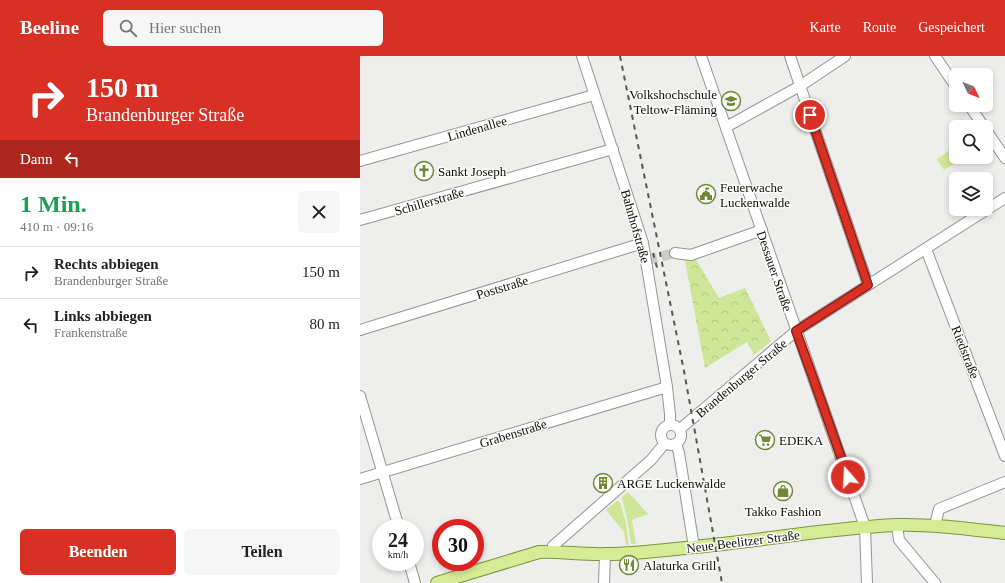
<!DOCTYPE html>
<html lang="de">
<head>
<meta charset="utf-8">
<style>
	:root { --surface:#fff; --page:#f6f6f6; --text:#202124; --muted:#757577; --line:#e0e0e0; --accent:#d93025 }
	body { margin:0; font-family:Georgia,serif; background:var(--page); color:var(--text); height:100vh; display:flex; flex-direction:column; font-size:15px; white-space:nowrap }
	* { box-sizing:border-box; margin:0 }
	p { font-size:13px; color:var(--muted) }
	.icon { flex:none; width:22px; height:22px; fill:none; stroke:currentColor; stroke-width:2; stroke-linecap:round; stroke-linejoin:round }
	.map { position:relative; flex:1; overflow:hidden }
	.side { display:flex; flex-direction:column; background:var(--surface); width:360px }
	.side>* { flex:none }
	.hud { background:#d93025; color:#fff; overflow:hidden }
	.needle { width:26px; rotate:133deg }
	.buttons { position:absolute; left:589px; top:12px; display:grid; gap:8px }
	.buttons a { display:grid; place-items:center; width:44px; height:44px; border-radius:6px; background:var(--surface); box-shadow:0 2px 6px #0003; font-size:20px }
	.speed { position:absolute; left:12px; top:463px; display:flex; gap:8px; font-size:20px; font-weight:700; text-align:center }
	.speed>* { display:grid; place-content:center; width:52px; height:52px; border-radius:50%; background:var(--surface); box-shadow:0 2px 6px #0003; line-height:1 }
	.speed small { font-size:10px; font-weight:400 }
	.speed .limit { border:6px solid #d22; background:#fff; color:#111 }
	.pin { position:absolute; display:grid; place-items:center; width:34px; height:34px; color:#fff; margin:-17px; border:2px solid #fff; border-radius:50%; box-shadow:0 1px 4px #0007 }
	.me { position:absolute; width:44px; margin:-22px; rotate:341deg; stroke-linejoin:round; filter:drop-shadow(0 0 3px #0008) }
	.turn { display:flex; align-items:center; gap:14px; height:84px; padding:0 20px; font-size:18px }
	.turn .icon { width:52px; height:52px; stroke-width:2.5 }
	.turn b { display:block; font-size:28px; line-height:34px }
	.then { display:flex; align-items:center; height:38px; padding:0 20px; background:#0003; gap:8px; font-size:15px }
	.round { display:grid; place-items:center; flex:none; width:42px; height:42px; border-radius:6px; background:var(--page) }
	.summary { display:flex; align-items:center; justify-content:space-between; height:68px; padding:0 20px }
	h1 { font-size:24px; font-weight:800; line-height:30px; color:#1e9e55 }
	.button { display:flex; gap:8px; margin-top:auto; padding:8px 20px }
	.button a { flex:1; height:46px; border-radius:6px; background:var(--accent); color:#fff; font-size:16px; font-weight:800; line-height:46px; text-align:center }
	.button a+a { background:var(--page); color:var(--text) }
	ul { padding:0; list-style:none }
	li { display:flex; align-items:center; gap:12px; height:52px; padding:0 20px; border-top:1px solid var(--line) }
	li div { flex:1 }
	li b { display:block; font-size:15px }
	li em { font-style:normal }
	header { display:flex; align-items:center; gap:24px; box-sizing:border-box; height:56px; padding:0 20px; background:var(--accent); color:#fff }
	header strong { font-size:19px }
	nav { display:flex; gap:22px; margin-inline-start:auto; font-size:14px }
	.search { width:280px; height:36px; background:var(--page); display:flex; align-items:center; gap:10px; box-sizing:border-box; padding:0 14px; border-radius:6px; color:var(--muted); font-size:15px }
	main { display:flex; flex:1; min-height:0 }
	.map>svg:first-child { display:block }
	.grass { fill:#cfe698 }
	.park { fill:url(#park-crowns) }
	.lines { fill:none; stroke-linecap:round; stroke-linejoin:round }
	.minor-tunnel { stroke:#cccdca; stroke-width:10; stroke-dasharray:10 5; stroke-linecap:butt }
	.minor-casing { stroke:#949592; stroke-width:12 }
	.major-casing { stroke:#7d9437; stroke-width:14 }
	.minor { stroke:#fff; stroke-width:10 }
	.major { stroke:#d5eb95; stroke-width:12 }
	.rail { stroke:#565654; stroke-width:2; stroke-dasharray:5 5; stroke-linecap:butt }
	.route-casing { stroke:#8d1f18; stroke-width:10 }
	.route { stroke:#d93025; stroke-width:7 }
	.labels { text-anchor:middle; stroke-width:3; stroke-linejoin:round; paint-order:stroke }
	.poi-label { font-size:13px; fill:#0d0d0c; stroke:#fbfcf9; text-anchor:start }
	.street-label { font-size:13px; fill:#0d0d0c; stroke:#fbfcf9 }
</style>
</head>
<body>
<header>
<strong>Beeline</strong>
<div class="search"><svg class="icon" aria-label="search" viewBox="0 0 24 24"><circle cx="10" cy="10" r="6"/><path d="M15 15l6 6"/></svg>Hier suchen</div>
<nav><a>Karte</a><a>Route</a><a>Gespeichert</a></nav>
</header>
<main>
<section class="side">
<div class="hud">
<div class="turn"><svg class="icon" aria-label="right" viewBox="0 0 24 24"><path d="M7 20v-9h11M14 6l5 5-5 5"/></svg><div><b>150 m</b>Brandenburger Straße</div></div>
<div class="then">Dann<svg class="icon" aria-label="left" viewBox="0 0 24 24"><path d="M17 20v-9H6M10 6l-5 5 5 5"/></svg></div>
</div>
<div class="summary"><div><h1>1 Min.</h1><p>410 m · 09:16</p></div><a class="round"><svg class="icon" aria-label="close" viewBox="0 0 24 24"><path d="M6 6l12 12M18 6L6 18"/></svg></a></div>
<ul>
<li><svg class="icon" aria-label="right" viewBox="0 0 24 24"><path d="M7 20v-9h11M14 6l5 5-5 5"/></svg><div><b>Rechts abbiegen</b><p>Brandenburger Straße</p></div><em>150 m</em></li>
<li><svg class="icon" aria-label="left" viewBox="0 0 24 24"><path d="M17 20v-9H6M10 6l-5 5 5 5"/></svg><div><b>Links abbiegen</b><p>Frankenstraße</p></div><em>80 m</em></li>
</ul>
<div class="button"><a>Beenden</a><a>Teilen</a></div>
</section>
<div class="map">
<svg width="645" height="527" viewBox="0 0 645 527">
	<defs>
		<pattern id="park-crowns" width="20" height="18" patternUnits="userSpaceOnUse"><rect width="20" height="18" fill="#cfe698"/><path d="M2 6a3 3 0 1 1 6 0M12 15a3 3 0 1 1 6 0" fill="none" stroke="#b1c482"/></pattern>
	</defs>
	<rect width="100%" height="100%" fill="#eeefec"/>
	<g class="grass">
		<path d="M594,91l2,3v7h5l1,2 -18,11 -7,-11z"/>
		<path d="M268,436l20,22 -16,6 4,24h-5l-3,-20 -6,-27z"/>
		<path d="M257,445l3,1 6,21 3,22h-3l-2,-13 -18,-22z"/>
	</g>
	<path class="park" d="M335,202l24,40 26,-10 26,53 -17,14 -7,-13 -42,26 -20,-107z"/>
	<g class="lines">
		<path class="minor-tunnel" d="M287,204l28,-7"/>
		<g class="minor-casing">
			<g id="minor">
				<path d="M222,0l61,187 24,144 3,27v11"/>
				<path d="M341,0l164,471 2,56"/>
				<path d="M430,0l78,229"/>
				<path d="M575,0l21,31"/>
				<path d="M609,49l15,22"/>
				<path d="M366,71l74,-41 45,-30"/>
				<path d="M626,74l19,28"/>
				<path d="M0,105l234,-66"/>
				<path d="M0,164l253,-71"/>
				<path d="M566,193l79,207"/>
				<path d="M315,197l16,2 71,-25"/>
				<path d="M0,274l283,-87"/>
				<path d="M0,340l39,132"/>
				<circle cx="311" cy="379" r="10"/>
				<path d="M320,373l116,-98 209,-133"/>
				<path d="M316,388l3,9 15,94"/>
				<path d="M0,423l307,-92"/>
				<path d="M537,469l2,15 36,43"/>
				<path d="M575,469l4,-16 66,-27"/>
				<path d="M192,495l1,-5 98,-86 14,-17"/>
				<path d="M49,506l6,21"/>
				<path d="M244,527l1,-29"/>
			</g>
		</g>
		<g class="major-casing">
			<path id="major" d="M77,527l102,-31c22,-1 45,3 67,2 29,0 59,-4 88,-7 67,-6 134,-19 202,-22 37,-1 73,4 109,8"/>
		</g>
		<use href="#minor" class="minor"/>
		<use href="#major" class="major"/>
		<g class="rail">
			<path d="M260,0l64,315 38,212"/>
			<path d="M293,197l5,18"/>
		</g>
	</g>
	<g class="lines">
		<g class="route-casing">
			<path id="route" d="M450,59l58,170 -72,46 16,44 36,102"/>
		</g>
		<use href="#route" class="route"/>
	</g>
	<defs>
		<g id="university-ring" transform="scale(1)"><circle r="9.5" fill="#fbfcf9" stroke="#728738" stroke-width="1.5"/><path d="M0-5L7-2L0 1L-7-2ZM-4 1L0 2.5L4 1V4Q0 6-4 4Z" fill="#728738"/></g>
		<g id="church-ring" transform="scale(1)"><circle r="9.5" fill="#fbfcf9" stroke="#728738" stroke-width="1.5"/><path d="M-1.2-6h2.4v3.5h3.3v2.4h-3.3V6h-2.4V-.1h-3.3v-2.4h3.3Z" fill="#728738"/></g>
		<g id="civic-ring" transform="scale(1)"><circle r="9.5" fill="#fbfcf9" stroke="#728738" stroke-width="1.5"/><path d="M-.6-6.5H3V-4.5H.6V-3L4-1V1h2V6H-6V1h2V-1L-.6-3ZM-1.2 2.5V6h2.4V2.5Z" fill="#728738"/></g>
		<g id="supermarket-ring" transform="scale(1)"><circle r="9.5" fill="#fbfcf9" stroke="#728738" stroke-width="1.5"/><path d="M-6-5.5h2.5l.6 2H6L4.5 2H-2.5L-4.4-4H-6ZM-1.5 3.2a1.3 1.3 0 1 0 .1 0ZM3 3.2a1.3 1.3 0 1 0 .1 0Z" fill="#728738"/></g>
		<g id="building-ring" transform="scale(1)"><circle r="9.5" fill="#fbfcf9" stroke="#728738" stroke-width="1.5"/><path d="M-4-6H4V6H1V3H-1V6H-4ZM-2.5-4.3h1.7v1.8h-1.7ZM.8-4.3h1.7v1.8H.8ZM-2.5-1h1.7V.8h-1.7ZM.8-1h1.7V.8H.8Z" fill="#728738"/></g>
		<g id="shop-ring" transform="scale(1)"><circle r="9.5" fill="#fbfcf9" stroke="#728738" stroke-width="1.5"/><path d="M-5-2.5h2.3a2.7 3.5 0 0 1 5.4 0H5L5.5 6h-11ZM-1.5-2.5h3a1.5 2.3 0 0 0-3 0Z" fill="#728738"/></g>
		<g id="restaurant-ring" transform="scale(1)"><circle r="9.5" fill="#fbfcf9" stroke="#728738" stroke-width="1.5"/><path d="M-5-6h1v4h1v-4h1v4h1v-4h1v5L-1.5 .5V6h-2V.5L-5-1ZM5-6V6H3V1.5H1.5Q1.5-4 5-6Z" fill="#728738"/></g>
	</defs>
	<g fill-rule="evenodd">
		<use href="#university-ring" x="371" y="45"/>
		<use href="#church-ring" x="64" y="115"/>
		<use href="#civic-ring" x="346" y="138"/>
		<use href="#supermarket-ring" x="405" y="384"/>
		<use href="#building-ring" x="243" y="427"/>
		<use href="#shop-ring" x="423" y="435"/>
		<use href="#restaurant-ring" x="269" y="509"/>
	</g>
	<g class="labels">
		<g class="poi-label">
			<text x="357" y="43" text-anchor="end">Volkshochschule<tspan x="357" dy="15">Teltow-Fläming</tspan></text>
			<text x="78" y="120">Sankt Joseph</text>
			<text x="360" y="136">Feuerwache<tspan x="360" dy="15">Luckenwalde</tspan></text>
			<text x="419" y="389">EDEKA</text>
			<text x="257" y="432">ARGE Luckenwalde</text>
			<text x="423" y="460" text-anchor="middle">Takko Fashion</text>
			<text x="283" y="514">Alaturka Grill</text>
		</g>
		<g class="street-label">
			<text transform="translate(117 72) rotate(-16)" y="5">Lindenallee</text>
			<text transform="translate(69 145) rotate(-16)" y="5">Schillerstraße</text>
			<text transform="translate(276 170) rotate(74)" y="5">Bahnhofstraße</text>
			<text transform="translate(415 215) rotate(71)" y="5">Dessauer Straße</text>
			<text transform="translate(142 231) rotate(-17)" y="5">Poststraße</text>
			<text transform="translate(606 296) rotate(69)" y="5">Riedstraße</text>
			<text transform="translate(381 322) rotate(-40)" y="5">Brandenburger Straße</text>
			<text transform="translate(153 377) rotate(-17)" y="5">Grabenstraße</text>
			<text transform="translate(383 485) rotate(-7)" y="5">Neue Beelitzer Straße</text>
		</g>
	</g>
</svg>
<div class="buttons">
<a><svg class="needle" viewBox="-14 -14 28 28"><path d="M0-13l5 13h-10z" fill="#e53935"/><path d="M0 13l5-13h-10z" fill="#757577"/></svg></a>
<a><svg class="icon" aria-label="search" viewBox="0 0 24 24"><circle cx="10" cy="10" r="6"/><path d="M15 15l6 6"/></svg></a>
<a><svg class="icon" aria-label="layers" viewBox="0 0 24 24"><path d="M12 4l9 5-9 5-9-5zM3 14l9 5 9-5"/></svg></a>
</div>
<div class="speed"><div>24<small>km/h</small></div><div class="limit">30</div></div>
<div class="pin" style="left:450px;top:59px;background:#d93025"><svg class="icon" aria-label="arrive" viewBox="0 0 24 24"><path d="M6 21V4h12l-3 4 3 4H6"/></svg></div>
<svg class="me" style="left:488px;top:421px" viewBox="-20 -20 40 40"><circle r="17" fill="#d93025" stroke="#fff" stroke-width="3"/><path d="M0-11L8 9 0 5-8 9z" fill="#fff"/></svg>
</div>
</main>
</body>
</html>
